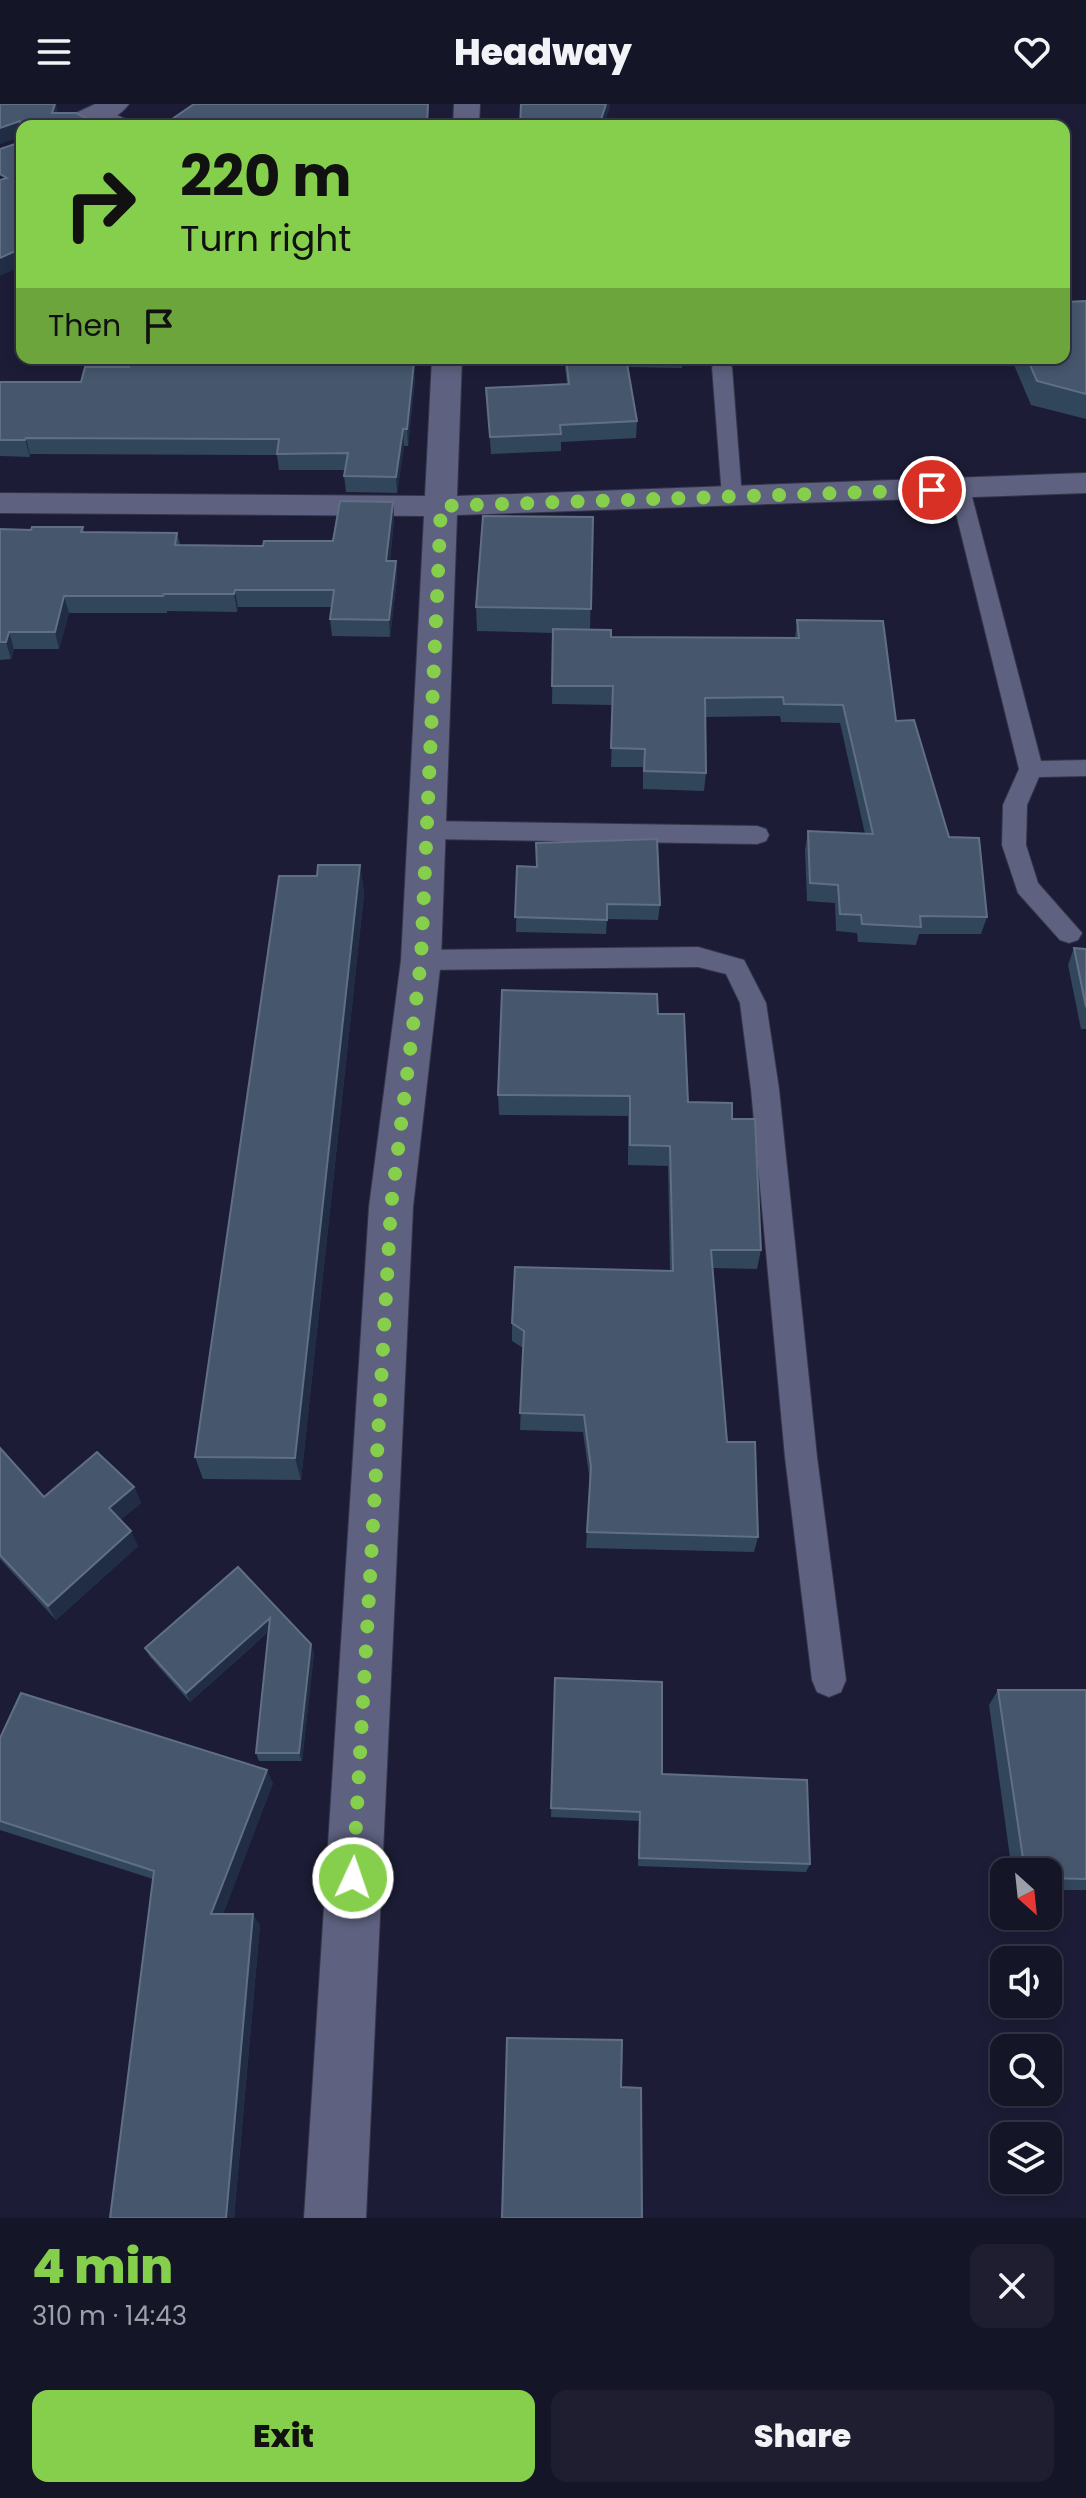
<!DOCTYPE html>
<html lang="en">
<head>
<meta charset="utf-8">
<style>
	:root { --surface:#151528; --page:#1e1e30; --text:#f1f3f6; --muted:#9d9fa8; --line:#343445; --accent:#86cf4c }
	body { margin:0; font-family:Poppins,sans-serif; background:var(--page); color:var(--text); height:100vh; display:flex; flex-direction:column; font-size:30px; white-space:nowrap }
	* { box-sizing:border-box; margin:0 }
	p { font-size:26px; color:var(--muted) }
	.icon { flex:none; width:44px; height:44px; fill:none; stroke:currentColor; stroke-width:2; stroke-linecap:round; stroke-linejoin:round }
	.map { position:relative; height:2114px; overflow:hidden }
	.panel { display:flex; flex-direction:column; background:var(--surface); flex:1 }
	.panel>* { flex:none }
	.hud { position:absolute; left:16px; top:16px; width:1054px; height:244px; border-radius:16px; box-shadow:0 4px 12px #0003,0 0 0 2px var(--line); background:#86cf4c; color:#111; overflow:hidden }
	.needle { width:52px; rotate:153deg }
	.fabs { position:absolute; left:990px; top:1754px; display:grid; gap:16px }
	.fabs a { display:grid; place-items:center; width:72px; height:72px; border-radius:16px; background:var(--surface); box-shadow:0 4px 12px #0003,0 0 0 2px var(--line); font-size:40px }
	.pin { position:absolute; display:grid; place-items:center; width:68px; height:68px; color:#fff; margin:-34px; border:4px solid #fff; border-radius:50%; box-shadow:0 2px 8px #0007 }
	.me { position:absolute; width:88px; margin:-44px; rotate:3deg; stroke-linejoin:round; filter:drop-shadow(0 0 6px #0008) }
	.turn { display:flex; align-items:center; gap:28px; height:168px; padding:0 32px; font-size:36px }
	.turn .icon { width:104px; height:104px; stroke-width:2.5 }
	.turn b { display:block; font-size:56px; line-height:68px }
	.then { display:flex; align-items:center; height:76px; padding:0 32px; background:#0003; gap:16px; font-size:30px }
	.round { display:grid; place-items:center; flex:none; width:84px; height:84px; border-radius:16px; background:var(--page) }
	.overview { display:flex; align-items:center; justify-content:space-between; height:136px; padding:0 32px }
	h1 { font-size:48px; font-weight:800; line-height:60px; color:var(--accent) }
	.cta { display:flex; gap:16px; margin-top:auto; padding:16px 32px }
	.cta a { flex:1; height:92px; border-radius:16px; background:var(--accent); color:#111; font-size:32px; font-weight:800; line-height:92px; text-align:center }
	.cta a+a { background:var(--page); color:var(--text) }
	header { display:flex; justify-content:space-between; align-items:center; height:104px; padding:0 32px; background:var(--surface); font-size:36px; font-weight:800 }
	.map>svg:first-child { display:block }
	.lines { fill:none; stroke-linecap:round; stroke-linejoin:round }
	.service-casing { stroke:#353549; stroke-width:2 }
	.minor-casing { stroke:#353549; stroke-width:2 }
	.service { fill:#5e617f; fill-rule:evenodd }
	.minor { fill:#5e617f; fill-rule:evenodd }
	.wall { fill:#31455b }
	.shaded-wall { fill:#202d45 }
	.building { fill:#46576d; stroke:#606f84; stroke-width:2 }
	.route { stroke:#86cf4c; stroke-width:14; stroke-dasharray:0 25.2 }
</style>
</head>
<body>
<header><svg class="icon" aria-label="menu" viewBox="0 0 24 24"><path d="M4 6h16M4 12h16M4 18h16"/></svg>Headway<svg class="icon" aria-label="heart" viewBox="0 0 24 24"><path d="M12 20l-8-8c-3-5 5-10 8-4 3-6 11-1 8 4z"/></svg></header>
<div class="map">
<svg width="1086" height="2114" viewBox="0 0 1086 2114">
	<rect width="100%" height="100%" fill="#1c1c36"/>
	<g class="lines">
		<g class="service-casing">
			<g id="service">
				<path d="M101,4l31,14 2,4c-16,0 -29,-1 -41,-13z"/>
				<path d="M722,257l10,6 10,130 -10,6 -10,-6 -10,-130z"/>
				<path d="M960,379l10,6 71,272 45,-1v16l-47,1 -12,28 -1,40 12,38 44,50 -4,7 -9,3 -9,-3 -42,-47 -16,-48 1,-40 16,-36 -69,-280z"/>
				<path d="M427,717l330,5 9,3 3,6 -3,6 -9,3 -330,-5 -9,-3 -3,-6 3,-6z"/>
				<path d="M698,843l46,13 22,43 13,86 38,368 29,223 -5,12 -12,5 -12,-5 -5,-12 -27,-223 -34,-368 -11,-86 -14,-29 -28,-7 -277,3 -9,-3 -4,-7 4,-7 9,-3z"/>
			</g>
		</g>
		<g class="minor-casing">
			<g id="minor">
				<path d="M95,0h34c-15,22 -49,22 -72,22l4,-6z"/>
				<path d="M454,0h26l-1,22h-26z"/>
				<path d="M432,254h30l-5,138 629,-23v20l-629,22 -16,445 -28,247 -47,1011h-62l65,-1011 32,-247 23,-444 -424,-3v-20l425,3z"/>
			</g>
		</g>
		<use href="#service" class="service"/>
		<use href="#minor" class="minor"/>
	</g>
	<g class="wall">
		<path d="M1086,197v118l-55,-14 -20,-47h53z"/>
		<path d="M133,254h257v3l25,17 -7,68h-4l-7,47 -51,-1 -2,-16 1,-6h-66l-2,-15 -247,-1v3l-30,-1v-74h81l48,-15z"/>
		<path d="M564,254h119l-1,10 -54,-1 9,54 -1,17 -75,4v9l-70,3 -5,-66 81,-4z"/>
		<path d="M393,398l1,17 -4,42h6l1,17 -7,59 -58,-1 -2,-17 2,-12h-94l-1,5 -70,-1v2h-98l-10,36h-45l-3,10 -11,1v-131l31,1 52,-3 1,5 93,1 3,12 83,1 70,-5z"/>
		<path d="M593,413l-3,112 21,8 184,1 2,-18 99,101 91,196 -6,17h-62l-3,11 -58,-3 -1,-9 -21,-2 -1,-28 -28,-2 -2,-51 3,-19 57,3 -25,-111 -59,-1 -1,-6 -75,1 1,56 -2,18 -61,-2v-22h-32l2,-62 -61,-1 1,-71 -76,-2 -1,-24z"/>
		<path d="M360,761l4,29 -63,586 -98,-1 -8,-22 122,-581z"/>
		<path d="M517,762l143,39 -2,15 -51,-1 -1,15 -90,-2z"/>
		<path d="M1074,844l12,1v80h-5l-13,-64z"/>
		<path d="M658,910l30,88 44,17 29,131 -4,19 -45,-1 15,174 31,95 -4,15 -168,-4 4,-66 -7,-50 -63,-2 3,-82 -11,-7v-18l158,-52 -2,-105 -40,-1v-49l-129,-1 -1,-20z"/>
		<path d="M0,1344l44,49 90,-10 7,16 -21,17 18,26 -82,74 -56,-61z"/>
		<path d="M238,1463l76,86 -12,108h-43l-3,-8 12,-121 -78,70 -40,-45 -5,-9z"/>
		<path d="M555,1574l107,96 148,90 -4,8 -168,-6 1,-45 -88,-4z"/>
		<path d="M998,1586h88v200h-38v-18h-36l-23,-167z"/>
		<path d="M0,1634l273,45 -50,131 37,11 -26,293 -81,-339 -153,-49z"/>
	</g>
	<g class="shaded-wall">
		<path d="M55,0h1l3,14 -7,-5z"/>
		<path d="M606,0h4v3l-6,19h-5z"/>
		<path d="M20,17l2,16 -22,7v-16z"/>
		<path d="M22,144v18l-22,10v-18z"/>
		<path d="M414,258l1,16 -7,68 -1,-17z"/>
		<path d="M403,325l1,17 -7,47 -1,-16z"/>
		<path d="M26,334l4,16v3l-5,-17z"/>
		<path d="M393,398l1,17 -6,59 -2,-17z"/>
		<path d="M396,457l1,17 -7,59 -1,-17z"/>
		<path d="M235,486l3,17 -1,5 -3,-18z"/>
		<path d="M64,492l5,17 -10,36 -4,-17z"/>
		<path d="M9,528l5,17 -3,10 -5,-17z"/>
		<path d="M360,761l4,29 -63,586 -6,-22z"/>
		<path d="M134,1383l7,16 -25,20 -7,-15z"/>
		<path d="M131,1427l7,15 -82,74 -8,-14z"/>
		<path d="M270,1514l3,9 -83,75 -4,-9z"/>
		<path d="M311,1540l3,9 -12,108 -3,-8z"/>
		<path d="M267,1666l6,13 -54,142 -8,-11z"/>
		<path d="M253,1810l7,11 -26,293h-8z"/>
	</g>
	<g class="building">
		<path d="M0,0h55l-3,9h24l26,13h-80v122l-22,10v-78l7,-2 -7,-4v-25l21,-7 -1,-21 -20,7z"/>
		<path d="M194,0h234l-1,22h-265z"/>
		<path d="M521,0h85l-7,22h-79z"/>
		<path d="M1086,197v93l-49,-13 -10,-23h37v-56z"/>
		<path d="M133,254h254v3l27,1 -7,67h-4l-7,48 -52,-1 4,-23 -71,1 2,-15 -253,-1 -1,2h-25v-58h81l4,-15h44z"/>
		<path d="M566,254h60l11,63 -77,4 1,9 -71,3 -4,-49 83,-4z"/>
		<path d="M340,397l53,1 -7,59h10l-7,59 -59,-1 4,-29h-99l-1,4h-70l-1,2h-99l-9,36h-46l-3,10h-6v-113l31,1 1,-3h51l-2,5 96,1 -2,12 88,1 1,-5h69z"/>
		<path d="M483,412l110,1 -2,92 -115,-2z"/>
		<path d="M797,516l86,1 13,100 18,-1 35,117 30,1 8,79 -67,-1 1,11 -59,-3 -1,-9 -21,-1 -2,-29 -28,-2 -2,-52 65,3 -30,-129 -59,-1 -1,-7 -78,1 1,75 -62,-2 1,-22 -34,-1 2,-62h-61l1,-57 58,1v7l188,1z"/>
		<path d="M657,735l3,66 -53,-1v16l-92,-3 2,-51 20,1 -1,-24z"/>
		<path d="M318,761h42l-65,593 -100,-1 84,-581h38z"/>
		<path d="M1074,844l12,1v58z"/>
		<path d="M502,886l155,4 1,20h26l4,88 44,1v16h23l6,131h-50l16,192h28l3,95 -171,-5 4,-65 -7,-52 -64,-2 4,-82 -12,-8 3,-56 158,4 -3,-125 -40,-1v-49l-132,-1z"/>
		<path d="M0,1344l44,49 53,-45 37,35 -25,21 22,23 -83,75 -48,-51z"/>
		<path d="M238,1463l73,77 -12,109h-43l14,-135 -84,75 -41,-45z"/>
		<path d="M555,1574l107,4v92l145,6 3,84 -171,-6 1,-46 -89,-4z"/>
		<path d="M998,1586h88v189l-38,-1v-6h-23z"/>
		<path d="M21,1589l246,77 -56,144h42l-27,304h-116l44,-347 -154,-50v-83z"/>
		<path d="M507,1934l115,2 -1,47 20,1 1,130h-140z"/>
	</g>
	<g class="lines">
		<path class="route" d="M353,1774l38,-671 30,-247 20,-454 491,-16"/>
	</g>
</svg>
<div class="fabs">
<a><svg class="needle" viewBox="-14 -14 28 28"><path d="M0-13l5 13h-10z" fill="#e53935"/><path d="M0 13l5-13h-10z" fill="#9d9fa8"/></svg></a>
<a><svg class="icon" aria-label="sound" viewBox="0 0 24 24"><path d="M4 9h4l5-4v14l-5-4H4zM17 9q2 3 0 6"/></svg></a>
<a><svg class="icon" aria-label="search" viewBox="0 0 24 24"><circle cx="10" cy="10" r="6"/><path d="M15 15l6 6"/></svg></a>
<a><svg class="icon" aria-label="layers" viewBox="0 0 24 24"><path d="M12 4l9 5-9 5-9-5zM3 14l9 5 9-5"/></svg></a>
</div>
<div class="pin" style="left:932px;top:386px;background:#d93025"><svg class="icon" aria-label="arrive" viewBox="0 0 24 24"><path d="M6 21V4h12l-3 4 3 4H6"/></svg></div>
<svg class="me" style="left:353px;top:1774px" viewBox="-20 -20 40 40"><circle r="17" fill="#86cf4c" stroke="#fff" stroke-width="3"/><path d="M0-11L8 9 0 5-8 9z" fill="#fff"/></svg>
<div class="hud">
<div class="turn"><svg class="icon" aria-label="right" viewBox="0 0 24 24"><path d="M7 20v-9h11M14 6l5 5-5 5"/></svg><div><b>220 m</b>Turn right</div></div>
<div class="then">Then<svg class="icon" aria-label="arrive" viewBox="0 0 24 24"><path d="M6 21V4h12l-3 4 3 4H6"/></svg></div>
</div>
</div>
<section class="panel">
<div class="overview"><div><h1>4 min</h1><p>310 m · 14:43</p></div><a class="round"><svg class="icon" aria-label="close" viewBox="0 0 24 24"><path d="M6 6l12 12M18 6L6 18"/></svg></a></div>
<div class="cta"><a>Exit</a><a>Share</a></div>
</section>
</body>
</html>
